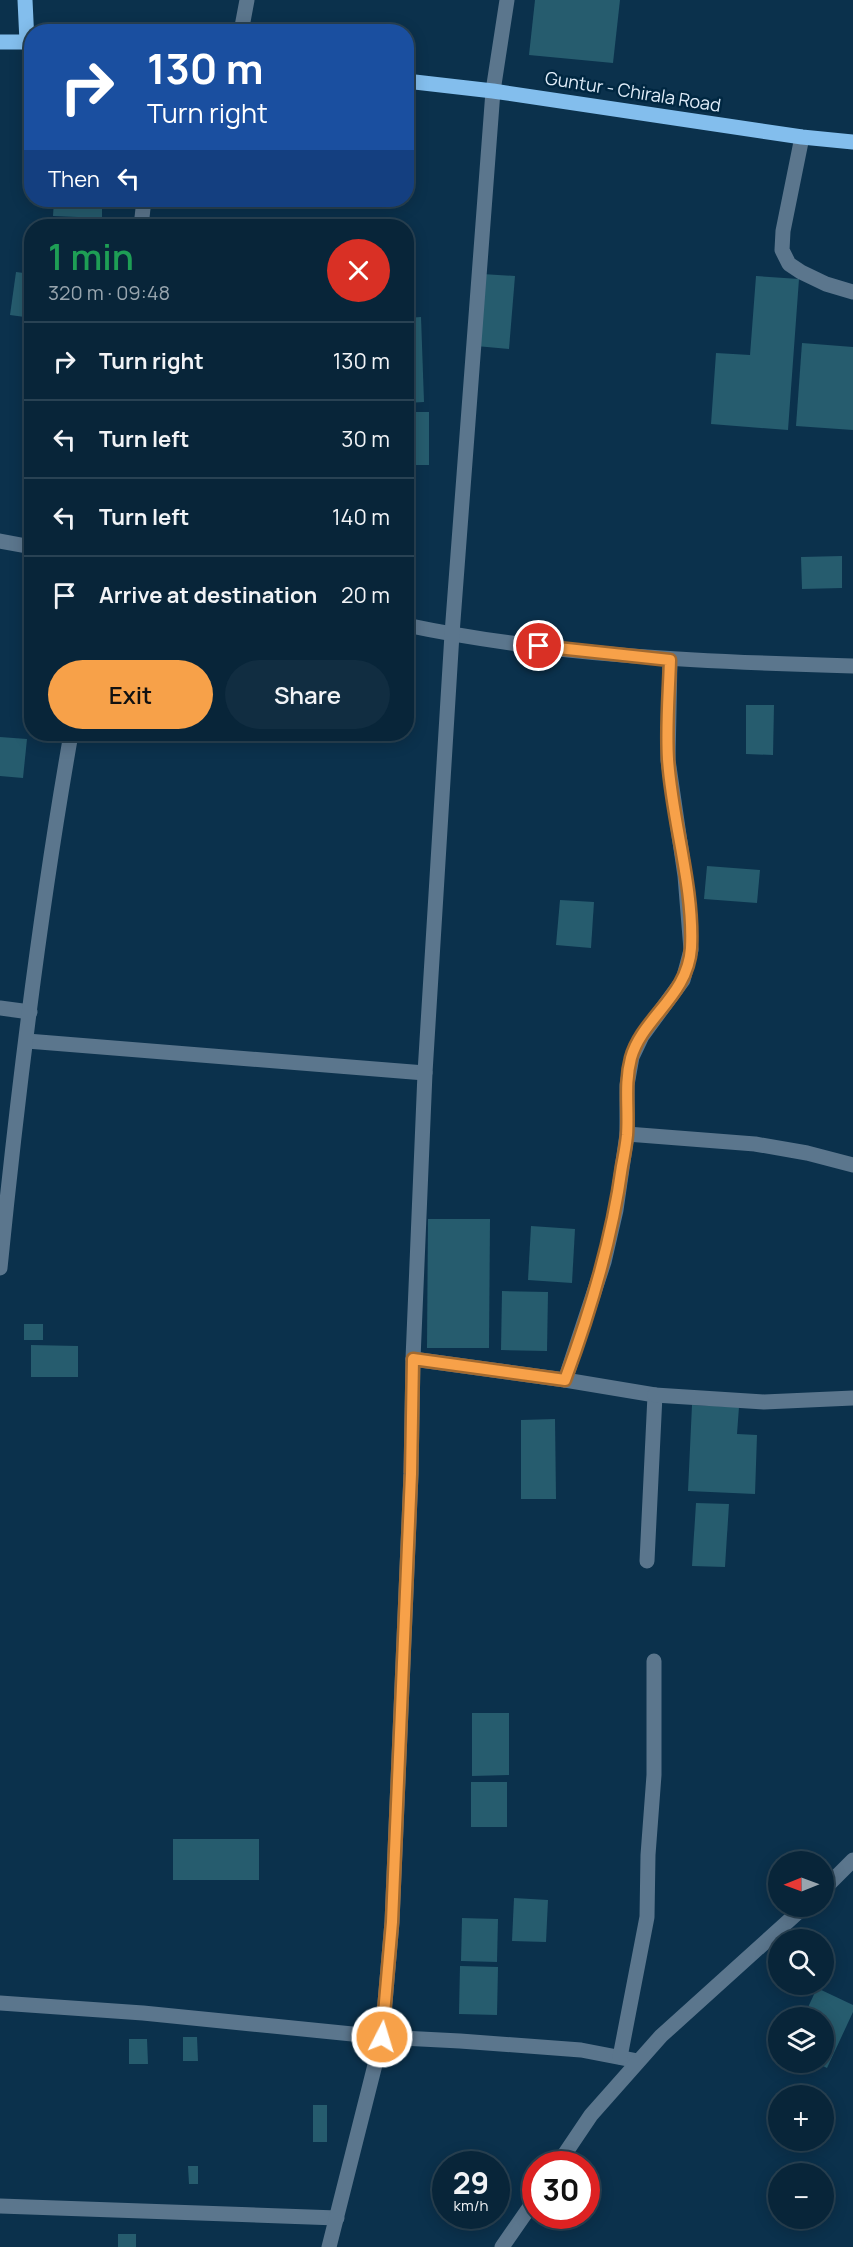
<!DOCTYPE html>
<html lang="en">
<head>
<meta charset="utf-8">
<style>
	:root { --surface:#082539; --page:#112d41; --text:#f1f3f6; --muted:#98a5ae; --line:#294253; --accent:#f7a149 }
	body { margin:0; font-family:Manrope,sans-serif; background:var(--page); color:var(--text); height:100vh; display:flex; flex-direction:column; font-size:22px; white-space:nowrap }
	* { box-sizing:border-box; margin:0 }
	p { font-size:20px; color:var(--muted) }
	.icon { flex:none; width:33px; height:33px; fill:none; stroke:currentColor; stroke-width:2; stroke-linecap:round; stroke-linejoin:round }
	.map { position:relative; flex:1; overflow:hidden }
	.drawer { position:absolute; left:24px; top:219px; width:390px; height:522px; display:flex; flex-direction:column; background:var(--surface); border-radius:24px; box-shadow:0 3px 15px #0003,0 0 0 2px var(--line) }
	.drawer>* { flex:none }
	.banner { position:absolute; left:24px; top:24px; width:390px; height:183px; border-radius:24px; box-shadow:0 3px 15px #0003,0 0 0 2px var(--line); background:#1a4fa0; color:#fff; overflow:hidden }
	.needle { width:39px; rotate:269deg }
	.tools { position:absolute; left:768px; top:1851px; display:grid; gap:12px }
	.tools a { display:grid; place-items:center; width:66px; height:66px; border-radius:50%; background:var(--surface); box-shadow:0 3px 15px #0003,0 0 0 2px var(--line); font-size:30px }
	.speed { position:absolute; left:432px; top:2151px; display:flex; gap:12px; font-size:30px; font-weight:700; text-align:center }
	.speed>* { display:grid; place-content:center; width:78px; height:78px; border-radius:50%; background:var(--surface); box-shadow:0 3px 15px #0003,0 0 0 2px var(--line); line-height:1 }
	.speed small { font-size:15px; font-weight:400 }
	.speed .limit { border:9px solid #d22; background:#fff; color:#111 }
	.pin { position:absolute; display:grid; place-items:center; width:51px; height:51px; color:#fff; margin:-26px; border:3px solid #fff; border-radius:50%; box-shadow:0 2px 6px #0007 }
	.me { position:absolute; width:66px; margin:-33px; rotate:5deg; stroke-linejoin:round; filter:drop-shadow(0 0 4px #0008) }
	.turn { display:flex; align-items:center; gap:21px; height:126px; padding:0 24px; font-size:27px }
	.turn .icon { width:78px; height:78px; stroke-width:2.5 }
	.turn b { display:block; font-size:42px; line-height:51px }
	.then { display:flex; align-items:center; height:57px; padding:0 24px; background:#0003; gap:12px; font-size:22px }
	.round { display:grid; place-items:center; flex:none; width:63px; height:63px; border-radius:32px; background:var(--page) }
	.headline { display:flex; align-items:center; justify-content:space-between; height:102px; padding:0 24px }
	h1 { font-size:36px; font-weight:600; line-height:45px; color:#1e9e55 }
	.primary-button { display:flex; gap:12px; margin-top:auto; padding:12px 24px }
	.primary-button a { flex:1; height:69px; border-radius:36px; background:var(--accent); color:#111; font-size:24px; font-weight:600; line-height:69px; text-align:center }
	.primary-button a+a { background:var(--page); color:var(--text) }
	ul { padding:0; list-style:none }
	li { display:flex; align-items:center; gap:18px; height:78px; padding:0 24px; border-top:2px solid var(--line) }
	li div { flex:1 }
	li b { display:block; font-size:22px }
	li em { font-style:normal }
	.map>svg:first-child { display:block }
	.building { fill:#265c6e }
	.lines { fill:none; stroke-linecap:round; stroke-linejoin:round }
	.minor { stroke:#5b768d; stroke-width:15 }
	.major { stroke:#83beed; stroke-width:15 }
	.route-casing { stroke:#a1692f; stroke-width:15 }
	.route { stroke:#f7a149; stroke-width:10 }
	.labels { text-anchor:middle; stroke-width:5; stroke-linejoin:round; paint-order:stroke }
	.street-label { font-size:18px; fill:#e0edf9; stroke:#002741 }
</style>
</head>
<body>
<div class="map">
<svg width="853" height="2247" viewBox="0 0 853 2247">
	<rect width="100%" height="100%" fill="#0b314c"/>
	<g class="building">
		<path d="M535,0h85l-7,63 -84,-8z"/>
		<path d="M54,200h48v18l-49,-2z"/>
		<path d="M16,272l16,2v44l-22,-3z"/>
		<path d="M482,274l33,2 -6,73 -33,-3z"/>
		<path d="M756,276l43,3 -11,151 -77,-6 5,-71 34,2z"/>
		<path d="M421,317l3,85 -18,1v-85z"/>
		<path d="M802,343l51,4v83l-57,-4z"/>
		<rect x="406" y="412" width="23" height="53"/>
		<path d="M842,556v32l-40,1 -1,-32z"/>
		<path d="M746,705h28l-1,50 -27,-1z"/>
		<path d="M0,737l27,2 -4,39 -23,-2z"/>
		<path d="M707,866l53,4 -3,33 -53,-4z"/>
		<path d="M560,900l34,2 -3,46 -35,-3z"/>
		<path d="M428,1219h62l-1,129h-62z"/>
		<path d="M531,1226l44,3 -3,54 -44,-3z"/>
		<path d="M502,1291l46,1 -1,59 -46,-1z"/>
		<rect x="24" y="1324" width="19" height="16"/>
		<path d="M31,1345l47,1v31h-47z"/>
		<path d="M692,1405l47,2 -2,27 20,1 -2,59 -67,-3z"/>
		<path d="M555,1419l1,80h-35v-79z"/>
		<path d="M696,1503l33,1 -4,63 -33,-1z"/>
		<path d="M472,1713h37v62l-37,1z"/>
		<rect x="471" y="1782" width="36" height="45"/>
		<rect x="173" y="1839" width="86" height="41"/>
		<path d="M514,1898l34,2 -2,42 -34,-1z"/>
		<path d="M462,1918l36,1 -1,43 -36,-1z"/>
		<path d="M460,1966l38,1 -1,48 -38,-1z"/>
		<path d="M817,1988l36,17v7l-26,56 -12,-6h9v-44h-21z"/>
		<path d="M183,2037h14l1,24h-15z"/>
		<path d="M129,2039h18l1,25h-19z"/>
		<rect x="313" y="2105" width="14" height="37"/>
		<path d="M188,2166h10v18h-9z"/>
		<rect x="118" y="2234" width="18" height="13"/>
	</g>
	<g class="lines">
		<g class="minor">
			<path d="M241,32l6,-32"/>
			<path d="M802,137l-19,94 -1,19 7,14 12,8 25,12 27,8"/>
			<path d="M141,226l3,-26"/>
			<path d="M0,541l32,6"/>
			<path d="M406,625c147,31 298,37 447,41"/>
			<path d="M0,1008l30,4"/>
			<path d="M27,1041l398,32"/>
			<path d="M627,1134l128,10 52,9 46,12"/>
			<path d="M0,1268c18,-179 40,-358 71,-534"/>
			<path d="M413,1359l152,21 39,-118 12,-52 11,-76v-49l5,-28 10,-21 41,-56 8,-30 -6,-74 -17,-116 2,-101"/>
			<path d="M565,1380l90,15 -8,166"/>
			<path d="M655,1395l109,7 89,-4"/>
			<path d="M824,1889l29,-29"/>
			<path d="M0,2003l143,10 239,24 78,4 121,9 57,11"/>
			<path d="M620,2057l27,-140 1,-62 6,-80v-114"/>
			<path d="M558,2164l33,-49 70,-79 144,-130"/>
			<path d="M0,2206l337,12"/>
			<path d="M329,2247l53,-210 10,-115 19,-448 2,-115 12,-286 27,-439 41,-543 14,-91"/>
			<path d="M502,2247l34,-49"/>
		</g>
		<g class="major">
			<path d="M25,0l2,42"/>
			<path d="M0,42h32"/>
			<path d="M406,81l87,10 309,46 51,5"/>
		</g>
	</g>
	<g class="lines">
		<g class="route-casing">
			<path id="route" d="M382,2037l10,-115 19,-448 2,-115 152,21c26,-70 47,-140 57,-214 2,-10 4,-21 5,-31 2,-26 -3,-51 4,-77 11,-40 57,-62 60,-110 3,-63 -19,-126 -23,-189 -2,-33 1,-66 2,-99l-131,-14"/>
		</g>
		<use href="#route" class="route"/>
	</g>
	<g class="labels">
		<g class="street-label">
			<text transform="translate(633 92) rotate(9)" y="6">Guntur - Chirala Road</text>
		</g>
	</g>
</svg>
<div class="tools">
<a><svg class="needle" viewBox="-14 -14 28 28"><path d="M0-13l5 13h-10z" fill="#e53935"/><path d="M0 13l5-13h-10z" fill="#98a5ae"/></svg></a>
<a><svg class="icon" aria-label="search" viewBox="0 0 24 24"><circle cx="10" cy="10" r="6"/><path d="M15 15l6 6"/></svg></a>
<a><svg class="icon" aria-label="layers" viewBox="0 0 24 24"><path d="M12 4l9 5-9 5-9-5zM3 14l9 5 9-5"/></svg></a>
<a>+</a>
<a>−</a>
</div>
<div class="speed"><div>29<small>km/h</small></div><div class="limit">30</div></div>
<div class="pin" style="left:539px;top:646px;background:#d93025"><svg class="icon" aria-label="arrive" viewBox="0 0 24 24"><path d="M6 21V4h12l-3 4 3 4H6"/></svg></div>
<svg class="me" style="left:382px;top:2037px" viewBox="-20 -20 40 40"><circle r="17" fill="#f7a149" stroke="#fff" stroke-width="3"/><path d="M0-11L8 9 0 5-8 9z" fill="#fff"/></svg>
<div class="banner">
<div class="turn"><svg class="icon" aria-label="right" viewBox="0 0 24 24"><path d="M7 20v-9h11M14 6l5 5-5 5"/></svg><div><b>130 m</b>Turn right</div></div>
<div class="then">Then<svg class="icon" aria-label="left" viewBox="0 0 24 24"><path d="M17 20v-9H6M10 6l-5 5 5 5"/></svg></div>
</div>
<section class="drawer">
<div class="headline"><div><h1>1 min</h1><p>320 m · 09:48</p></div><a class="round" style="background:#d93025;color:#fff"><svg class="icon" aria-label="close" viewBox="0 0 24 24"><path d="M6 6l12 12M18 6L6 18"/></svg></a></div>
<ul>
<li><svg class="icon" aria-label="right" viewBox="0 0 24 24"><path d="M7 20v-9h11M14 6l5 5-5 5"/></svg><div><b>Turn right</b></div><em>130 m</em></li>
<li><svg class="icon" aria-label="left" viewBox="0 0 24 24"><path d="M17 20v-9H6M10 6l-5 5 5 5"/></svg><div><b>Turn left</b></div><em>30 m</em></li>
<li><svg class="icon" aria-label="left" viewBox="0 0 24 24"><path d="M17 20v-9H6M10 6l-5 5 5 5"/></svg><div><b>Turn left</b></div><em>140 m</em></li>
<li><svg class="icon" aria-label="arrive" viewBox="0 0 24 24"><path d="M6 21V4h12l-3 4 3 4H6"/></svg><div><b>Arrive at destination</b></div><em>20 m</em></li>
</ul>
<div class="primary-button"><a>Exit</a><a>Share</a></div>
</section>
</div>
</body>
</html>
